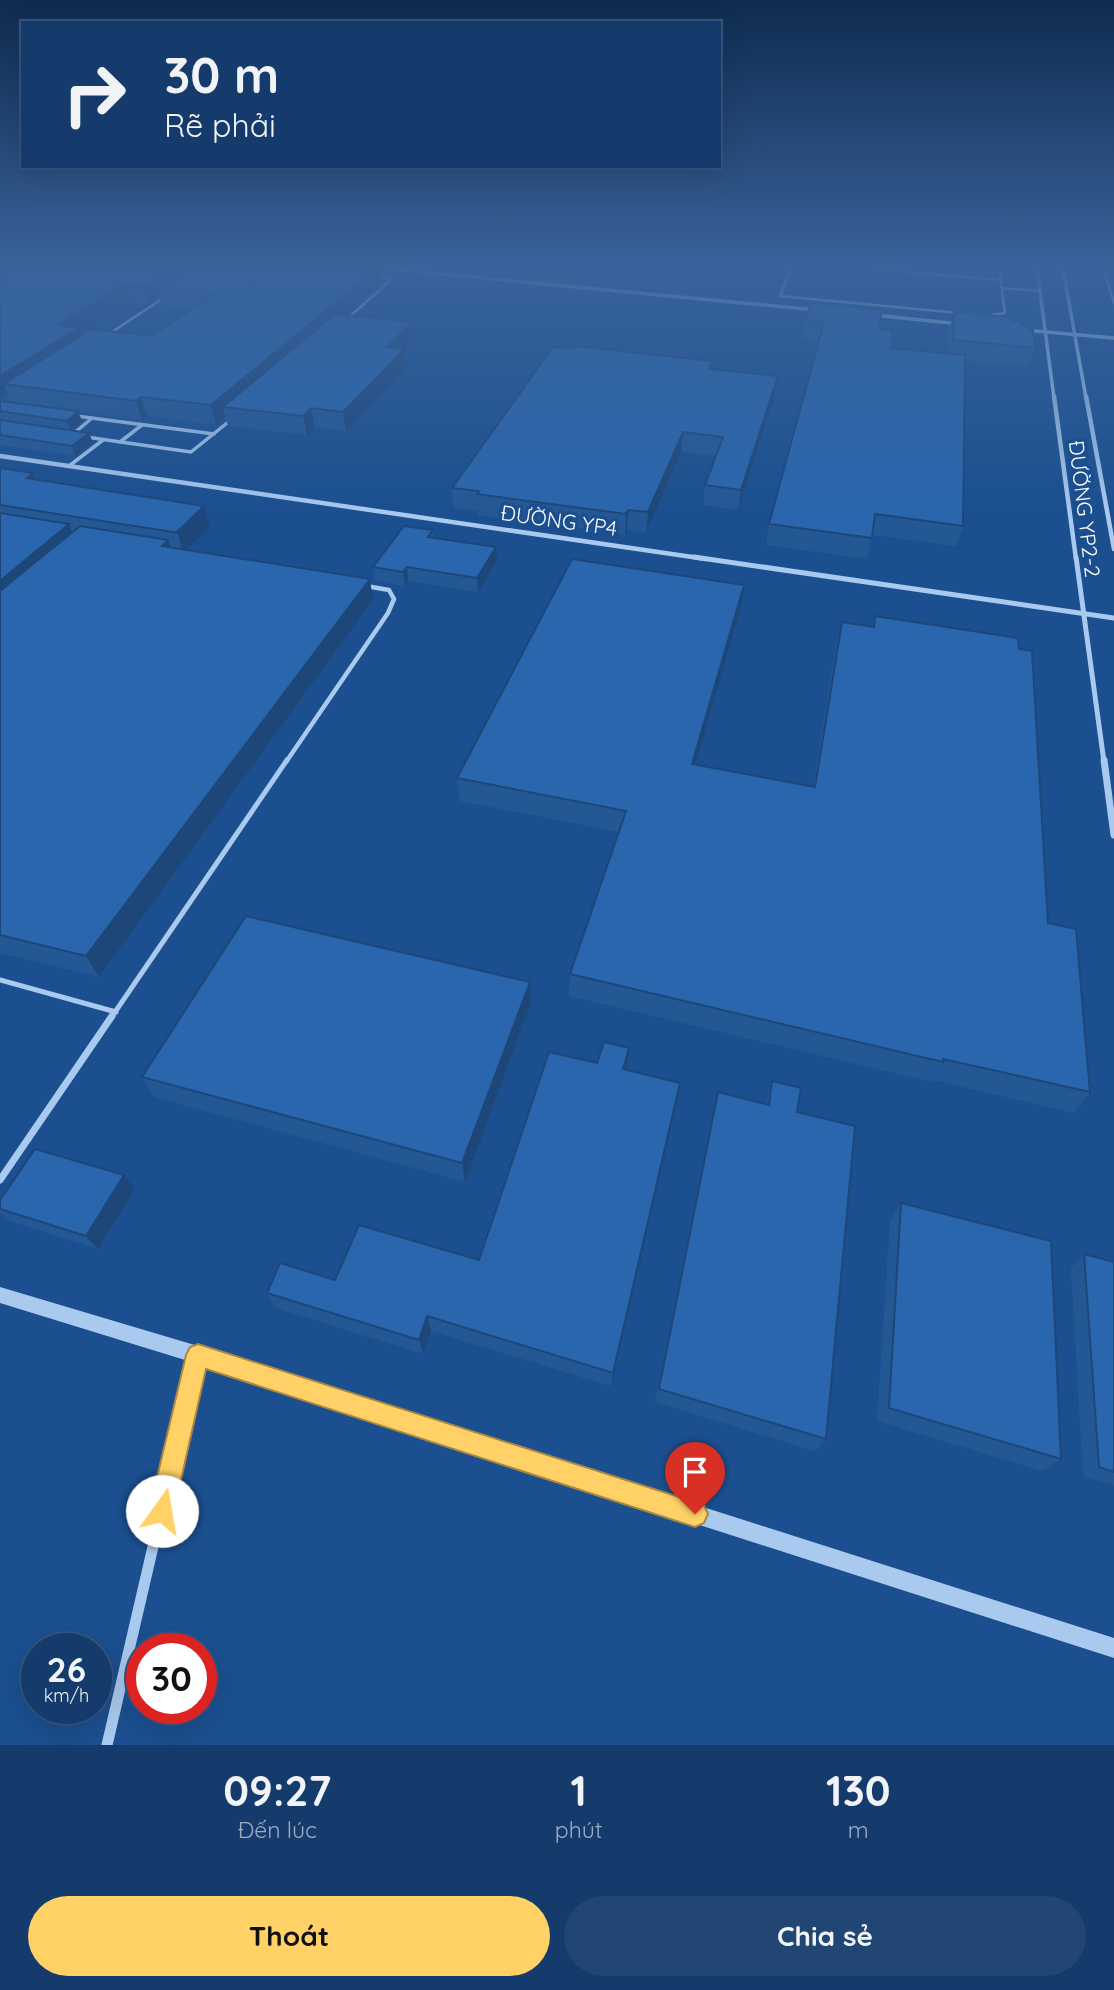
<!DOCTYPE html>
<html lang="vi">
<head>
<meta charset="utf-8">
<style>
	:root { --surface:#143b6b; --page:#214673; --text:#f1f3f6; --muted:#9dadc1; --line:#33557e; --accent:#ffd166 }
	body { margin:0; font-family:Quicksand,sans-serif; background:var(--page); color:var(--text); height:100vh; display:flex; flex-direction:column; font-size:26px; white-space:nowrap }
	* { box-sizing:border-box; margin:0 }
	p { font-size:23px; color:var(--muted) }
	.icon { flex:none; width:38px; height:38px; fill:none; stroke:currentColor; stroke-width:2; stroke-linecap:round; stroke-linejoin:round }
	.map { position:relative; height:1745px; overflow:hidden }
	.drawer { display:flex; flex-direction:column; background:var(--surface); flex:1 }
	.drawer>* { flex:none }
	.guide { position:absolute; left:21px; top:21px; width:700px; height:147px; border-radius:0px; box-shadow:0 7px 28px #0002,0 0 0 2px var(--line); background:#143b6b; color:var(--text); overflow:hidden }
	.speed { position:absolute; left:21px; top:1633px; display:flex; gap:14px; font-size:35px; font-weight:700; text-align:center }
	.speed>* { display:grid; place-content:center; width:91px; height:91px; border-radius:50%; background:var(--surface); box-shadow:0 7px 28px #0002,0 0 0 2px var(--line); line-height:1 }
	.speed small { font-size:18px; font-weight:400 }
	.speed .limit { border:10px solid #d22; background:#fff; color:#111 }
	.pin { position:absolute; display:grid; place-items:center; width:60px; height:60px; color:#fff; margin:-72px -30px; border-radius:50% 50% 50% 0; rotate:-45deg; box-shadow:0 0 7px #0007 }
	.pin .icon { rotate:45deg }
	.me { position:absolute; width:77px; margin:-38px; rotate:13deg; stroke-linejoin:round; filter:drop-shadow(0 0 5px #0008) }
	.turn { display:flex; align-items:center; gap:24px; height:147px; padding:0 28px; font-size:32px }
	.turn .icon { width:91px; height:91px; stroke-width:2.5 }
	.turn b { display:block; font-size:49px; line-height:60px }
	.eta { display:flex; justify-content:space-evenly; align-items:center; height:119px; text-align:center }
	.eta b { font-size:42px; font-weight:700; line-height:49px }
	.cta { display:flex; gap:14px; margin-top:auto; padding:14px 28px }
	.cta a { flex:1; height:80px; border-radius:42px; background:var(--accent); color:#111; font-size:28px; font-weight:700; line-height:80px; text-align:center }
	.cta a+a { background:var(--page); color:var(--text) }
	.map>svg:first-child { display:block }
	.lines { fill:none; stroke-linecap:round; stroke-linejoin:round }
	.service-far4 { stroke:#a9c9ee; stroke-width:2.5 }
	.service-far3 { stroke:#a9c9ee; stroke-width:3.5 }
	.service-far2 { stroke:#a9c9ee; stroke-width:4.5 }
	.service-far1 { stroke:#a9c9ee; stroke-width:5 }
	.service { stroke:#a9c9ee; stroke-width:7 }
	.minor-far4 { stroke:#a9c9ee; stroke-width:3.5 }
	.minor-far3 { stroke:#a9c9ee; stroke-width:4.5 }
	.minor-far2 { stroke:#a9c9ee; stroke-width:5 }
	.minor-far1 { stroke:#a9c9ee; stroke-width:7 }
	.minor { stroke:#a9c9ee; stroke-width:11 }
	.tertiary { fill:#a9c9ee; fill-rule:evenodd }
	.wall { fill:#245895; fill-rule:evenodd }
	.shaded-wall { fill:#1d4779 }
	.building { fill:#2a66ad; stroke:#1d4779; stroke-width:2 }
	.route { fill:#ffd166; stroke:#a68842; stroke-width:2 }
	.labels { text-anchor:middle; stroke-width:7; stroke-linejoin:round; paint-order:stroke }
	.far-street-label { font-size:21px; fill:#fff; stroke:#1b4f8f }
</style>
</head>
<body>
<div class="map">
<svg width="1114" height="1745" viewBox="0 0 1114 1745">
	<rect width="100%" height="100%" fill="#1b4f8f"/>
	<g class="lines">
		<g class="service-far4">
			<path d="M790,269l-10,27 179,17"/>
			<path d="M873,269l128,11"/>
			<path d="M1104,269l10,34"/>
			<path d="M1002,288l38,3"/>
			<path d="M986,316l19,-3 -6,-44"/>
			<path d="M347,319l45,-40 -17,-2"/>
			<path d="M109,334l56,-37"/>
		</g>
		<g class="service-far3">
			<path d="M76,416l138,18"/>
			<path d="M72,435l20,-17"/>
			<path d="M86,437l105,15 41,-33"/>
			<path d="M120,442l22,-17"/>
			<path d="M69,466l34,-26"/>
		</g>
		<path class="service-far2" d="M286,762l102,-149 6,-14 -5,-9 -23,-4"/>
		<g class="service-far1">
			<path d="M0,980l116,32"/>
			<path d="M111,1018l176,-258"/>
		</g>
		<path class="service" d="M0,1180l112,-164"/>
		<g class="minor-far4">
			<path d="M389,269l428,41"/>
			<path d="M1037,269l17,129"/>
			<path d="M1063,269l23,129"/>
			<path d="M874,315l86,9"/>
			<path d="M1024,330l90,8"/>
		</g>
		<g class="minor-far3">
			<path d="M1054,396l22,163"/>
			<path d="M1086,396l28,153"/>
			<path d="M0,456l706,103"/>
		</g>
		<g class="minor-far2">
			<path d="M694,557l420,61"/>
			<path d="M1076,557l28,205"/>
		</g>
		<path class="minor-far1" d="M1104,760l10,75"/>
		<path class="minor" d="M107,1745l90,-388"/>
		<path class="tertiary" d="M0,1287l198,59 916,292v20l-916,-294 -198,-61z"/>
	</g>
	<g class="wall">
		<path d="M0,269l381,14 -37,32 71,24 -10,10 2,18 -61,64 -31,-4 -8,8 -79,-9 -3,-9 -9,8 -69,-9 -5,4 -64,-8 4,9 -11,9 18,3 4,10 -18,13 -75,-11v-44l11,2 -3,-8 -8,4zM159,297l2,8 32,4 -41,27 -70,-1 -1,-3 48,-30 20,2z"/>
		<path d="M954,312l81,36 -7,19 -63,-6 -2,165 -7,20 -83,-11 -6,24 -101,-14 3,-21 51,-184 -18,-2 3,-18 74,9 12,19 57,5 1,-23z"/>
		<path d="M713,361l-1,8 66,7 -3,19 -37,115 -35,-5 2,-20 11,-29 -35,-4 -35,81 -19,-3 -2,5 -147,-20v-4l-25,-3 -1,-20z"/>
		<path d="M0,468l33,5 3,6 168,27 6,21 -24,22 187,51 -274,377 -99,-24z"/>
		<path d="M433,530l1,8 63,23 -19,31 -70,-11 -3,5 -30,-5 -2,-14z"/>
		<path d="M741,607l-46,158 118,22 23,-142 6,-23 30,5 3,-11 144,33 29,274 42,169 -16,21 -141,-33 -1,2 -363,-86 1,-22 49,-142 -159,-31 -3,-23z"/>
		<path d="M530,982l1,21 -66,179 -311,-85 -12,-20z"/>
		<path d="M629,1048l-3,22 54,13 -69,303 -180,-55 -8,23 -147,-46 -9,-15 68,-13 144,-20 118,-197z"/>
		<path d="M772,1081l25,31 29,327 -11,12 -160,-49 63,-310 48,12z"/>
		<path d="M124,1175l11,14 -37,60 -89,-28 -9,-8v-13z"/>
		<path d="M901,1203l160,256 -19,12 -165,-50 13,-200z"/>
		<path d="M1084,1254l30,8v223l-31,-9 -12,-208z"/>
	</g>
	<g class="shaded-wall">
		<path d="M173,269h31l-48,19 3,9 -10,7 -5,-17z"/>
		<path d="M377,269h3l1,14 -146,126 -12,-2 2,10 -9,8 -5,-20z"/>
		<path d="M124,285l5,17 -48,30 4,14 -81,38 4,11 -7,4 -1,-3v-20l57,-51z"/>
		<path d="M413,322l2,17 -26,26 -2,-18z"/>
		<path d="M405,349l2,18 -61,64 -3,-19z"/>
		<path d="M778,376l-3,19 -37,115 3,-20z"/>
		<path d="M141,397l6,19 -5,4 -6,-19z"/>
		<path d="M311,408l4,19 -8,8 -4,-19z"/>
		<path d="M78,411l4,10 -12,10 -3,-10z"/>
		<path d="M683,432l-2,20 -35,81 2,-21z"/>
		<path d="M89,433l4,10 -18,13 -3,-10z"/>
		<path d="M33,473l9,20 -15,-15z"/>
		<path d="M204,506l6,21 -27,26 -6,-21z"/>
		<path d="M628,510l-1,20 -2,5 1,-21z"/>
		<path d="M69,524l8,21 -77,66v-30z"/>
		<path d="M168,540l7,21 -13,-15z"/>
		<path d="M496,547l1,14 -19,31 -1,-14z"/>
		<path d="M407,567l1,14 -3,5 -2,-14z"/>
		<path d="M370,579l3,21 -274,377 -13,-21z"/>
		<path d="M744,585l-3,22 -52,180 3,-23z"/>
		<path d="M530,982l1,21 -66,179 -3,-19z"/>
		<path d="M629,1048l-2,19 -6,22 2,-20z"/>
		<path d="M680,1083l-3,19 -66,284 2,-13z"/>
		<path d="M124,1175l11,14 -37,60 -12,-13z"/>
		<path d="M427,1316l4,15 -8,23 -4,-14z"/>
	</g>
	<g class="building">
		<path d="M0,269h173l-29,18 -20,-2 -67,40 22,3 -79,48z"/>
		<path d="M187,269h190l-166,136 -70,-8 -5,4 -132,-17 87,-55 61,7 62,-42 -58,-6z"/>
		<path d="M811,303l71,7 -3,19 14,1 -2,18 74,7 -2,171 -88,-12 -3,24 -103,-14 55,-202 -19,-2z"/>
		<path d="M954,312l53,5 26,13 2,18 -82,-8z"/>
		<path d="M335,314l78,8 -26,25 18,2 -62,63 -32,-4 -8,8 -80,-9z"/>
		<path d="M575,346l138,15 -3,8 68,7 -37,114 -36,-5 18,-48 -40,-5 -35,80 -20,-2 -2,4 -149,-20 2,-3 -27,-3 101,-141 20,2z"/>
		<path d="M0,401l78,10 -11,10 -67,-10z"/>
		<path d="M0,420l89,13 -17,13 -72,-11z"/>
		<path d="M0,468l33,5 -6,5 177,28 -27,26h-4l-173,-27z"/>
		<path d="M0,513l69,11 -69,57z"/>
		<path d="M80,526l88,14 -6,6 208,33 -284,377 -86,-21v-344z"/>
		<path d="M404,526l29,4 -5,7 68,10 -19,31 -70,-11 -4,5 -30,-5z"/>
		<path d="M572,559l172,26 -52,179 123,23 27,-165 32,5 1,-11 143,22 1,11 13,2 16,272 28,6 14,163 -147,-33v3l-373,-88 56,-163 -169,-33z"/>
		<path d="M246,916l284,66 -68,181 -320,-86z"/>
		<path d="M604,1042l25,6 -6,21 57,14 -67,290 -186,-57 -8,24 -152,-47 13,-30 55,17 24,-55 120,35 70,-208 48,11z"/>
		<path d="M772,1081l29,7 -4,24 58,14 -29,313 -167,-50 59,-297 51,13z"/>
		<path d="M35,1149l89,26 -38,61 -86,-27v-9z"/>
		<path d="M901,1203l150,38 10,218 -172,-51z"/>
		<path d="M1084,1254l30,8v210l-15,-5z"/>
	</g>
	<linearGradient id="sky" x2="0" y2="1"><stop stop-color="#0f2b4f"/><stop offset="0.52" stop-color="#39639b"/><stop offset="1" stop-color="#39639b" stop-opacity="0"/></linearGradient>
	<rect width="1114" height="513" fill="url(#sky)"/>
	<path class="route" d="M198,1344l497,158 9,3 4,9 -4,9 -9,4 -489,-158 -32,142 -3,9 -9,4 -9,-4 -4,-9 37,-156 4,-8z"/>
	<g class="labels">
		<g class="far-street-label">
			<text transform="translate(1084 509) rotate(83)" y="7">ĐƯỜNG YP2-2</text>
			<text transform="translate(559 521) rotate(8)" y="7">ĐƯỜNG YP4</text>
		</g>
	</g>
</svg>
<div class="speed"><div>26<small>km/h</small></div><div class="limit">30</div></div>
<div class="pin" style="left:695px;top:1514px;background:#d93025"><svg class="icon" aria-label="arrive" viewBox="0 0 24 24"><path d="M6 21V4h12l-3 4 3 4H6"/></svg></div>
<svg class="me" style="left:162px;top:1511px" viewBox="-20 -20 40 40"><circle r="19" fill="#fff"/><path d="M0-13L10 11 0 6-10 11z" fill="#ffd166"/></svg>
<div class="guide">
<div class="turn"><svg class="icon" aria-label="right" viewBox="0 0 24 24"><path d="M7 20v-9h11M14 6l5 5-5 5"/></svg><div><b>30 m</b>Rẽ phải</div></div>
</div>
</div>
<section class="drawer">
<div class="eta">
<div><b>09:27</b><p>Đến lúc</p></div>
<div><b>1</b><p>phút</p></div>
<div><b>130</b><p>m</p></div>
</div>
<div class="cta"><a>Thoát</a><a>Chia sẻ</a></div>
</section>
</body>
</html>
